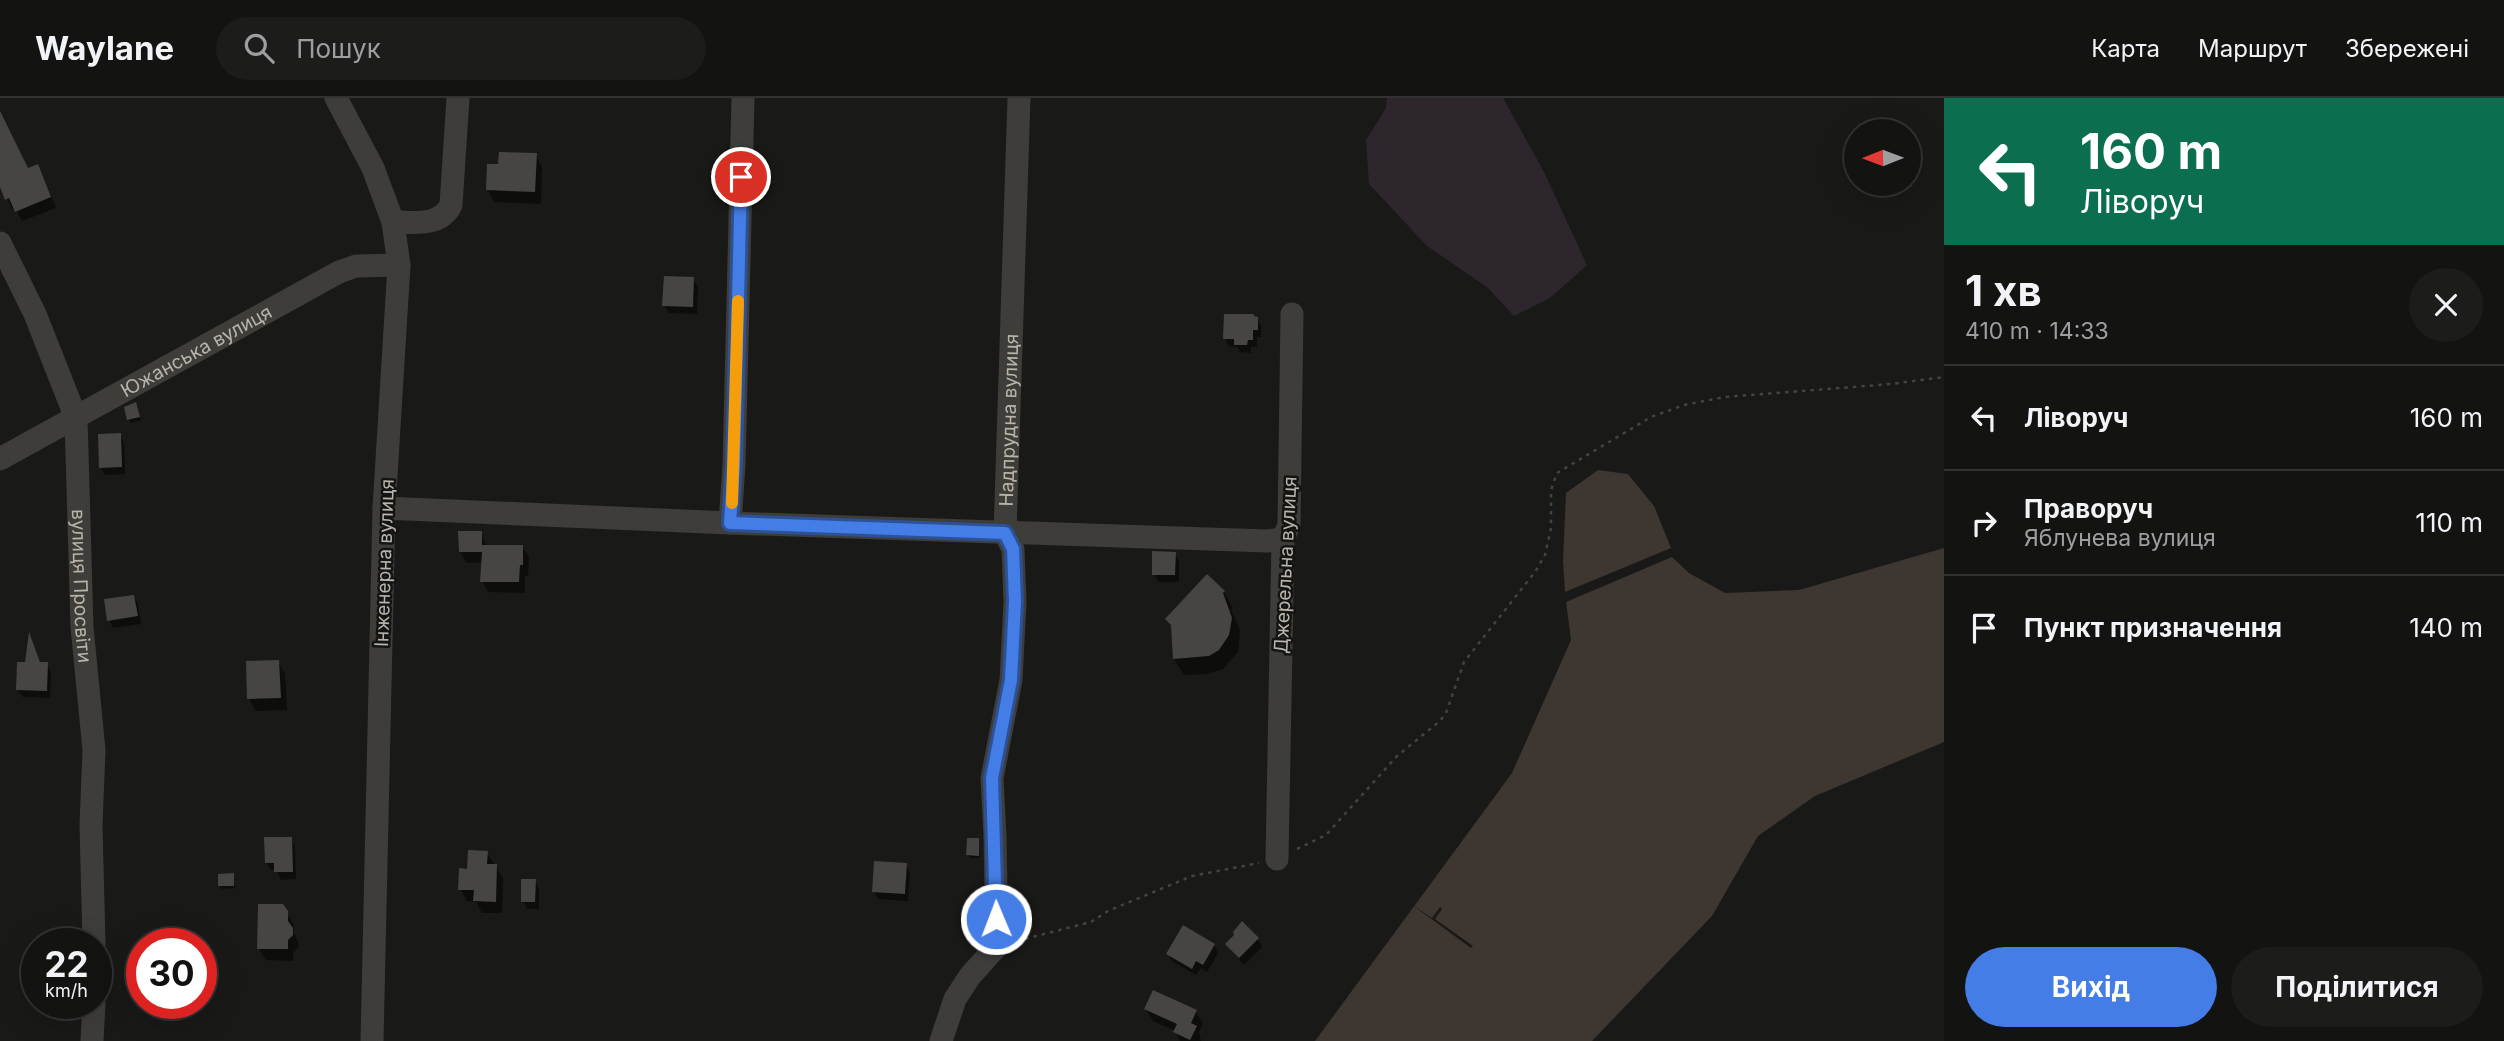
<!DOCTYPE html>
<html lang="uk">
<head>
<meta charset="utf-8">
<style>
	:root { --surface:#131312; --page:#1c1c1b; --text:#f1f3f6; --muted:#9d9e9f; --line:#323232; --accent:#447de5 }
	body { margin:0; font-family:Inter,sans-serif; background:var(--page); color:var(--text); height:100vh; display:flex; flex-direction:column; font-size:26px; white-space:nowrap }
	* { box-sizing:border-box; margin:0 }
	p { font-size:23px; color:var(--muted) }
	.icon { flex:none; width:38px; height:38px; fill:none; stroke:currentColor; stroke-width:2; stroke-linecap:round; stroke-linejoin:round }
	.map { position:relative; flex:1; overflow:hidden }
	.drawer { display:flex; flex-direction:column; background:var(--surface); width:560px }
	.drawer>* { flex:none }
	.banner { background:#0b6e4f; color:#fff; overflow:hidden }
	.needle { width:46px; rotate:269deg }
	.fabs { position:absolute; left:1844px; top:21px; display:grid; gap:14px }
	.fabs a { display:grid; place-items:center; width:77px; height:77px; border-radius:50%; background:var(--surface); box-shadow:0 7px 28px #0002,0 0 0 2px var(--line); font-size:35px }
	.speed { position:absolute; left:21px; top:830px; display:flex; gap:14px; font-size:35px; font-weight:700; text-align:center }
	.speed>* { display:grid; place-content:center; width:91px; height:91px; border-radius:50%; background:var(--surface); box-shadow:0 7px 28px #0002,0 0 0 2px var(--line); line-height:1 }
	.speed small { font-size:18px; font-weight:400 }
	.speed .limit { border:10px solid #d22; background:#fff; color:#111 }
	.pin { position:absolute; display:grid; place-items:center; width:60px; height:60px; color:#fff; margin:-30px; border:4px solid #fff; border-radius:50%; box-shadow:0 2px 7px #0007 }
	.me { position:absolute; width:77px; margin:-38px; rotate:359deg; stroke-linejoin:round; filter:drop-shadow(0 0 5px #0008) }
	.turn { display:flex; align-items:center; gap:24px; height:147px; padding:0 21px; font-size:32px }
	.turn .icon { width:91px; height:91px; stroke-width:2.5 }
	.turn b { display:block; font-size:49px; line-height:60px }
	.round { display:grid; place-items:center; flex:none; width:74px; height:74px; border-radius:37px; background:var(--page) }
	.head { display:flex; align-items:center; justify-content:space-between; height:119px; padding:0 21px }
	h1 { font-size:42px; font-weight:700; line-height:52px }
	.button { display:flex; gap:14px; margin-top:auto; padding:14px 21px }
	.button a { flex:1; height:80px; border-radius:42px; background:var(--accent); color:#fff; font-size:28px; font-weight:700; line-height:80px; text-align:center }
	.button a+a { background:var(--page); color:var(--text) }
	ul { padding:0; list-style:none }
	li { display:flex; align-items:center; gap:21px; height:105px; padding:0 21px; border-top:2px solid var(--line) }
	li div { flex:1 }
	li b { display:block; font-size:26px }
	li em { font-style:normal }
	header { display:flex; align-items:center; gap:42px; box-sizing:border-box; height:98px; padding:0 35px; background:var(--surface); border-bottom:2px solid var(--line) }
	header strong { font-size:33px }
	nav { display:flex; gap:38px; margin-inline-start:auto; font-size:24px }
	.search { width:490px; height:63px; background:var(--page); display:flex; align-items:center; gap:18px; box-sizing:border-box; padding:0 24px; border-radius:38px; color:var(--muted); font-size:26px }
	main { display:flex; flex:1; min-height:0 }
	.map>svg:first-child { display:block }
	.green { fill:#2e262d }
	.water { fill:#3e3630 }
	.pier { fill:#191918 }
	.shadow { fill:#0007 }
	.building { fill:#464542 }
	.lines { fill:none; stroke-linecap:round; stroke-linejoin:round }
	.path { stroke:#45433f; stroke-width:2.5; stroke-dasharray:3.5 5; stroke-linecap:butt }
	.minor { stroke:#3e3d39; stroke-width:23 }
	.route-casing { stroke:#2c5195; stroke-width:18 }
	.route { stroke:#447de5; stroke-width:12 }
	.slow { stroke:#f59e0b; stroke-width:12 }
	.labels { text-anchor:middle; stroke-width:5; stroke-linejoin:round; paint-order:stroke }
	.street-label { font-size:19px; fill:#b8b4ab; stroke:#141413 }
</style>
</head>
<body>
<header>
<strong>Waylane</strong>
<div class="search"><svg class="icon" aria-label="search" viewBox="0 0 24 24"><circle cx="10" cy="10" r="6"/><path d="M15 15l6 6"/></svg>Пошук</div>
<nav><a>Карта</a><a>Маршрут</a><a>Збережені</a></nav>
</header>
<main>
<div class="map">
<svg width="1944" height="943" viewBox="0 0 1944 943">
	<rect width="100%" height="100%" fill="#191918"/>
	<path class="green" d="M1387,0h116l41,74 43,93 -37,33 -36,18 -27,-29 -60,-41 -58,-62 -3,-44 20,-32z"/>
	<g class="water">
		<path d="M1598,372l30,4 26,32 17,42 -106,44 -2,-31 3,-68z"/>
		<path d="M1944,450v194l-129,54 -57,40 -46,80 -120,125h-277l197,-268 59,-133 -5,-38 106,-45 17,16 36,20 74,-3z"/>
	</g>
	<path class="pier" d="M1411,806l21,14 8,-11 2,2 -7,10 38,27 -2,2z"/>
	<g class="shadow">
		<path d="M0,27l28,45 10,-4 18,42 -34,13 -7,-13 -3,1 -12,-27z"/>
		<path d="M536,57l6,12 -1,37 -47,-2 -6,-12 12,-24z"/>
		<path d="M693,181l5,8 -1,27 -28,-1 -5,-8z"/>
		<path d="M1257,220l4,8v11h-4v10h-6v6l-11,-1 -3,-5 -8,-1 -4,-7z"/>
		<path d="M136,306l5,16 -10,3 -2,-4z"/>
		<path d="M120,337l4,8 1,31 -20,1 -5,-8z"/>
		<path d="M481,435l6,14 35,-1 7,11 -1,19h-3v17l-37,-1 -6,-11 1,-19 -16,1 -7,-11z"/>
		<path d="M1175,456l4,7v21h-21l-4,-8z"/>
		<path d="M1224,494l9,16 -2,2 9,20 -2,22 -15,17 -16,5 -23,1 -10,-16 -1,-30 -5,-10z"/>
		<path d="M134,498l4,8 3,20 -28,4 -4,-8z"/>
		<path d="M30,540l11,26h6l4,8 -1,26 -27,-1 -5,-7 9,-27z"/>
		<path d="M278,564l7,12 2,36 -31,1 -7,-12z"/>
		<path d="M291,741l4,8 1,32 -15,1 -5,-10h-5l-5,-8z"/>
		<path d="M978,742l2,18h-10l-2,-3z"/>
		<path d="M487,755l16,25 -1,35h-20l-6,-11 -9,-1 -7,-12 9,-18z"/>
		<path d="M906,767l4,8 -2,28 -30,-2 -4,-8z"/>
		<path d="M233,777l2,13 -13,1 -2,-3z"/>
		<path d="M535,783l4,8v20h-12l-4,-7z"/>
		<path d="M286,814l8,13v8l4,9 1,5 -6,6v8l-27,-1 -7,-11z"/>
		<path d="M1258,841l4,8 -18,18 -17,-21z"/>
		<path d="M1214,847l4,8 -11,19 -6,-4 -5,7 -24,-14 -4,-7z"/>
		<path d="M1146,911l50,3 7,12 -4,8 2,9h-21l-4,-10 -23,-10z"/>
	</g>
	<g class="building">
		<path d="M0,13l28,57 10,-4 13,33 -36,15 -6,-14 -4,2 -5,-13z"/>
		<path d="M499,54l38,1 -2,39 -49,-2 1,-26h11z"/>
		<path d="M664,178l30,1 -1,30 -31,-1z"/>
		<path d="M1224,216h30v2l4,1v13h-5v10h-5l-1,5h-13v-6h-11z"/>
		<path d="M136,304l4,15 -13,3 -3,-13z"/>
		<path d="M121,335l1,34 -23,1 -1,-34z"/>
		<path d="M458,433h24v14h41v20h-3l-1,17h-39l2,-30h-23z"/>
		<path d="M1152,453l24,1 -1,23h-23z"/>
		<path d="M1207,476l18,17 -2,2 9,25 -3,17 -10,15 -10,6 -36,3 -2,-34 -6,-6z"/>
		<path d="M134,497l4,21 -31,5 -3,-22z"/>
		<path d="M29,534l11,30h8l-1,29 -31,-1 1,-28h8z"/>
		<path d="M279,562l2,38 -34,1 -1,-38z"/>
		<path d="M264,739h28l1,35h-19v-9h-9z"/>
		<path d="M967,740h12v18l-13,-1z"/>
		<path d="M468,752l20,1 -1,13h10l-1,38 -23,-1 1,-11h-16l1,-22 8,1z"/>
		<path d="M874,763l33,2 -2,31 -33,-2z"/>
		<path d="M234,775v13h-16v-12z"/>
		<path d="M521,781h15l-1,23h-14z"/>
		<path d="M258,806h25l5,7v10l5,7v7l-5,5v9h-31z"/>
		<path d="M1242,823l17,17 -20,20 -14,-14 9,-9 -1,-3z"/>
		<path d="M1183,827l32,19 -12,21 -7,-4 -4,8 -26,-15z"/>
		<path d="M1153,892l44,20 -6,13 6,3 -7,14 -17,-8 4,-8 -33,-15z"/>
	</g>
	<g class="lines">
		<g class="path">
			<path d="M1297,751l29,-14 71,-79 43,-35 6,-8 18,-51 71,-90 10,-17 6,-27v-38l6,-17 94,-56 33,-12 41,-8 166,-13 53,-7"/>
			<path d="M1017,843l74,-19 17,-11 84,-35 67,-13"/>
		</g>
		<g class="minor">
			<path d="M336,0l37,70 20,54 6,43 -15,243 -12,533"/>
			<path d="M393,124c21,0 47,5 58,-17l7,-107"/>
			<path id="s1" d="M0,145l35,71 41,104 6,209 12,123 -3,75 3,118"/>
			<path id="s2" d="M0,361l339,-187 17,-6 43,-1"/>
			<path d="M384,410l346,15 537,18 16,-2"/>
			<path d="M730,425l4,-58 9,-367"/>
			<path d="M1277,761l6,-320 6,-14 3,-211"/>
			<path d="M92,943l2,-38"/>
			<path id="s3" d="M941,943l14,-42 15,-23 27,-30 -2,-110 -3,-58 19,-98 4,-78 -2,-53 -8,-16 14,-435"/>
		</g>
	</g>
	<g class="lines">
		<g class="route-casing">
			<path id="route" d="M741,79l-7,288 -4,58 275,10 8,16 2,53 -4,78 -19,98 4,141"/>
		</g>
		<use href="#route" class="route"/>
		<path class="slow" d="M732,405l6,-202"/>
	</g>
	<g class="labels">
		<g class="street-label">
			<text dy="7" stroke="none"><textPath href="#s2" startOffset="224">Южанська вулиця</textPath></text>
			<text dy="7" stroke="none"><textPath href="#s3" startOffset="642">Надпрудна вулиця</textPath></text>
			<text transform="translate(384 465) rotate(-88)" y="7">Інженерна вулиця</text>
			<text transform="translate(1285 467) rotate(-87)" y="7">Джерельна вулиця</text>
			<text dy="7" stroke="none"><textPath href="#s1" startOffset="359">вулиця Просвіти</textPath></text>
		</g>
	</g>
</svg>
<div class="fabs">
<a><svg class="needle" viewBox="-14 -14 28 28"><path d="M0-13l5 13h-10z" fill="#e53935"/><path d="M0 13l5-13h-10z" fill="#9d9e9f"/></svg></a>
</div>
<div class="speed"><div>22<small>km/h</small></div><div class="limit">30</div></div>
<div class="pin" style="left:741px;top:79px;background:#d93025"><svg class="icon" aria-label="arrive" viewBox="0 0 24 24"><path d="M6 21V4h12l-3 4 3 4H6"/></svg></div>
<svg class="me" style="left:996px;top:821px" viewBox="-20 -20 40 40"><circle r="17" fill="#447de5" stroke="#fff" stroke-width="3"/><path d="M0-11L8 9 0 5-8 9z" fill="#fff"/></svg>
</div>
<section class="drawer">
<div class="banner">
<div class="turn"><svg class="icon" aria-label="left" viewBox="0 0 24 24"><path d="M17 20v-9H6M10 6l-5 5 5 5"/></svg><div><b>160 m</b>Ліворуч</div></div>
</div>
<div class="head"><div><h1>1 хв</h1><p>410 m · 14:33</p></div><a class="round"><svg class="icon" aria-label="close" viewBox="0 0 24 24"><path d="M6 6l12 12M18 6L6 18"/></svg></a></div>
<ul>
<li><svg class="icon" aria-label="left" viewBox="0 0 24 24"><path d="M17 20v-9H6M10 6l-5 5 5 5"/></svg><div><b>Ліворуч</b></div><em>160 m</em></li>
<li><svg class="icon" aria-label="right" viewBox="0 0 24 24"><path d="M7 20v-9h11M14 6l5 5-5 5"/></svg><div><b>Праворуч</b><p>Яблунева вулиця</p></div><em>110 m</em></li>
<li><svg class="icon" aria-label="arrive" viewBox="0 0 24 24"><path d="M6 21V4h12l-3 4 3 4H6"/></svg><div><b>Пункт призначення</b></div><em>140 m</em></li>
</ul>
<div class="button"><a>Вихід</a><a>Поділитися</a></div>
</section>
</main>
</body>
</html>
